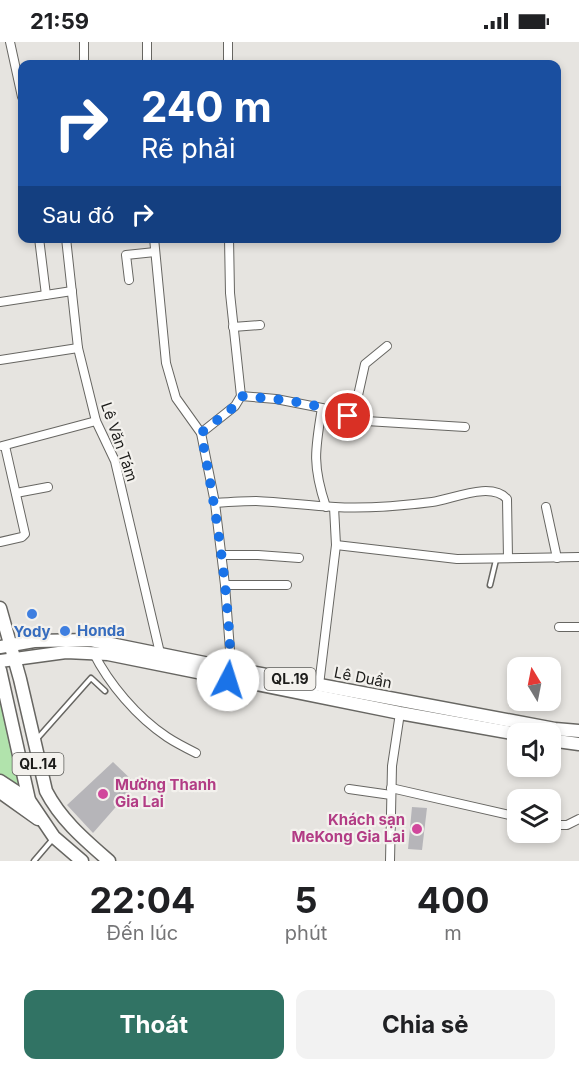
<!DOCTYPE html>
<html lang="vi">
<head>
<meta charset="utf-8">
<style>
	:root { --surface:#fff; --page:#f2f2f2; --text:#202124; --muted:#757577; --accent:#317364 }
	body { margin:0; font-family:Inter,sans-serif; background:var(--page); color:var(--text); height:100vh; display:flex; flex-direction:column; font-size:22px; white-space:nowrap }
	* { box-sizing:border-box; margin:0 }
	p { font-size:20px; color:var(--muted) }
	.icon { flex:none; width:33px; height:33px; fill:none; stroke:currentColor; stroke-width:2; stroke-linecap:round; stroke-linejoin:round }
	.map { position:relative; height:819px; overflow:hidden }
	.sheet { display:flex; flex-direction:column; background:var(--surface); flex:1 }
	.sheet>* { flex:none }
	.banner { position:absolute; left:18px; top:18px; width:543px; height:183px; border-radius:12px; box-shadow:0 3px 9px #0003; background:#1a4fa0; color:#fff; overflow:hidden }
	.needle { width:39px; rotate:350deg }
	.fabs { position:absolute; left:507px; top:615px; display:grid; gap:12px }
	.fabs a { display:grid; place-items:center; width:54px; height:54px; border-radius:12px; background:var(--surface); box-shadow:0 3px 9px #0003; font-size:30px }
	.pin { position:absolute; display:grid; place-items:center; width:51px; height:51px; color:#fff; margin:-26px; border:3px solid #fff; border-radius:50%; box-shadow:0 2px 6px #0007 }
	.me { position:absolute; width:66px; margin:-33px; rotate:5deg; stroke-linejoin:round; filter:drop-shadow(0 0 4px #0008) }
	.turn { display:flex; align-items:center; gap:21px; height:126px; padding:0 24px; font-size:27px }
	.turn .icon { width:78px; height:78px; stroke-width:2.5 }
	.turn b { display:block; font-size:42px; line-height:51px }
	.then { display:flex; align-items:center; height:57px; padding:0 24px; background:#0003; gap:12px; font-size:22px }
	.eta { display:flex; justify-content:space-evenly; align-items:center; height:102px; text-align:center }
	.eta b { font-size:36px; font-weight:700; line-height:42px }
	.cta { display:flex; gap:12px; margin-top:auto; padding:12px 24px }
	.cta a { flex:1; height:69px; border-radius:12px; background:var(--accent); color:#fff; font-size:24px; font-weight:700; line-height:69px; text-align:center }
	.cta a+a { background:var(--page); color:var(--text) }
	.status { display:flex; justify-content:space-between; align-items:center; height:42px; padding:0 30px; background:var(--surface); direction:ltr }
	.status svg { height:16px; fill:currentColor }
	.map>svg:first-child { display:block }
	.green { fill:#b1e3ac }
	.building { fill:#b6b5b9 }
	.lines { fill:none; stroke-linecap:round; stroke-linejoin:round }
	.lane-casing { stroke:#676662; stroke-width:7 }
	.street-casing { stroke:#676662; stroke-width:10 }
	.primary-casing { stroke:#676662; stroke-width:15 }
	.lane { stroke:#fff; stroke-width:4 }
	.street { stroke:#fff; stroke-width:8 }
	.primary { stroke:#fff; stroke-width:12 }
	.route { stroke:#1a73e8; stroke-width:10; stroke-dasharray:0 18 }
	.shop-dot { fill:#3f7fe0; stroke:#f3f1ed; stroke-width:2 }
	.hotel-dot { fill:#d1479c; stroke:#f3f1ed; stroke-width:2 }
	.labels { text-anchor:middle; stroke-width:4.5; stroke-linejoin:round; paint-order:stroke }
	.shield { fill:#f3f1ed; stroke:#5c5c59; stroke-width:1.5 }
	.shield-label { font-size:14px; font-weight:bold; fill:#1c1c1a }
	.street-label { font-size:15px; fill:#1c1c1a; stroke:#f3f1ed }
	.shop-label { font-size:15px; font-weight:bold; fill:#366cbe; stroke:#f3f1ed; text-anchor:start }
	.hotel-label { font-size:15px; font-weight:bold; fill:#b23c85; stroke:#f3f1ed; text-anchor:start }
</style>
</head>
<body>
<div class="status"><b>21:59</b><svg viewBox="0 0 49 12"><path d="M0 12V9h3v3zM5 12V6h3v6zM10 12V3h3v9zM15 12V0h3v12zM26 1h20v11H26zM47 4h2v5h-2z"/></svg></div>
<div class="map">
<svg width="579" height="819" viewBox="0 0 579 819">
	<rect width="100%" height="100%" fill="#e6e4e0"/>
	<path class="green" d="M0,640l23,106 -23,-10z"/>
	<g class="building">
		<path d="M113,720l23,22 -43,49 -26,-28z"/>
		<path d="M412,765l15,1 -5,42 -14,-1z"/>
	</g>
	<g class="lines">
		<g class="lane-casing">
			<g id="lane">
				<path d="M490,543l6,-25"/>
				<path d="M36,698l55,-62 14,13"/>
				<path d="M34,819l18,-21"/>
			</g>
		</g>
		<g class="street-casing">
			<g id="street">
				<path d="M10,0l12,55"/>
				<path d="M84,0v22"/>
				<path d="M147,22v-22"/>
				<path d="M228,22v-22"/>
				<path d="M39,196l7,57"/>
				<path d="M66,196l12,110 18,73 19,40 45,192"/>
				<path d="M154,196l12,125 10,35 25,35 14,70 10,82 5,65 -1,22"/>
				<path d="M129,238l-3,-25 29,-3"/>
				<path d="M0,260l72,-11"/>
				<path d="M233,285l27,-2"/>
				<path d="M0,318l78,-12"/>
				<path d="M241,354l35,3 46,9 44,13 99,6"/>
				<path d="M322,366c-7,42 -10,57 4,99"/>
				<path d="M353,376l12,-54 22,-18"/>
				<path d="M201,391l34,-27 6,-10 -11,-103 -1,-55"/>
				<path d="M2,404l94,-25"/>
				<path d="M16,451l32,-6"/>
				<path d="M215,461c14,-1 28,-2 41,-2 27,1 53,5 79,6 32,2 65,-1 97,-5 21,-3 59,-21 75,-3l1,59"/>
				<path d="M546,465l11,51"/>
				<path d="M0,500l22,-5 3,-3 -20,-88"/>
				<path d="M336,503l121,14 122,-2"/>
				<path d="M221,513h37l41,3"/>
				<path d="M225,543h62"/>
				<path d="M559,585h20"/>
				<path d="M93,610c16,32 44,65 74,85 9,6 19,11 29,16"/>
				<path d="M319,643l17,-140 -2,-38"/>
				<path d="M391,746l127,29"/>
				<path d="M349,747l42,6"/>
				<path d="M550,783h17l12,-6"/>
				<path d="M390,819l2,-95 8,-53"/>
			</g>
		</g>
		<g class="primary-casing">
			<g id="primary">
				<path d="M0,566l20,71 26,112c15,29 39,49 63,70"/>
				<path d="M0,605l34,-6 57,-1 138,28 326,61 24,2"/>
				<path d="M0,619l66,-9 42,2 292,59 118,21"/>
				<path d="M0,628l29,130 25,37 28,24"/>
				<path d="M550,698l29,4"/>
				<path d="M0,739l29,19"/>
				<path d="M0,750l38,27"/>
			</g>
		</g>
		<use href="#lane" class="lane"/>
		<use href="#street" class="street"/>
		<use href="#primary" class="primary"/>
	</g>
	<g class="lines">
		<path class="route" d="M228,638c4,-25 1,-49 -1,-74 -5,-58 -15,-116 -26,-173l34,-27 6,-10c35,3 74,6 107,20"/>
	</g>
	<g class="shop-dot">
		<circle cx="32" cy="572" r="6"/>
		<circle cx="65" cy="589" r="6"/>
	</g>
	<g class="hotel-dot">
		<circle cx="103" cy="752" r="6"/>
		<circle cx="417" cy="787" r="6"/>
	</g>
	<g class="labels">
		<g class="shield">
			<rect x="264.5" y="626" width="51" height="22" rx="4.5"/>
			<rect x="12.5" y="711" width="51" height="22" rx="4.5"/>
		</g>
		<g class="shield-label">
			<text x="290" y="642">QL.19</text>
			<text x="38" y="727">QL.14</text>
		</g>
		<g class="street-label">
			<text transform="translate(119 400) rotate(71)" y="5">Lê Văn Tám</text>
			<text transform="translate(363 636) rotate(11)" y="5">Lê Duẩn</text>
		</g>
		<g class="shop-label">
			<text x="77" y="594">Honda</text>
			<text x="32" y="595" text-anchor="middle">Yody</text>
		</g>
		<g class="hotel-label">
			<text x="115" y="748">Mường Thanh<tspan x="115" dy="17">Gia Lai</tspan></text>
			<text x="405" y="783" text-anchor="end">Khách sạn<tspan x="405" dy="17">MeKong Gia Lai</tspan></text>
		</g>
	</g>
</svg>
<div class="fabs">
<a><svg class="needle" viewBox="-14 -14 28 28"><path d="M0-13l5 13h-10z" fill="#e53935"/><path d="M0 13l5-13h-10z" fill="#757577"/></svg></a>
<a><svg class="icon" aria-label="sound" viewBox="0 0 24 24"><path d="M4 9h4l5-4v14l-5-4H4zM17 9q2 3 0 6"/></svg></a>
<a><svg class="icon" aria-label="layers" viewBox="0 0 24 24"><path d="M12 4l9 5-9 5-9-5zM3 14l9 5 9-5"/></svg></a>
</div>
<div class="pin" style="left:348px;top:374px;background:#d93025"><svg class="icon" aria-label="arrive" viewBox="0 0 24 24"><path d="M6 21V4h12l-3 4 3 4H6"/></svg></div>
<svg class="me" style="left:228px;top:638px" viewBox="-20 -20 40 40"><circle r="19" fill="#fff"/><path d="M0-13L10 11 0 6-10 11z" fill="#1a73e8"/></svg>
<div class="banner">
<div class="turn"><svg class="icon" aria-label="right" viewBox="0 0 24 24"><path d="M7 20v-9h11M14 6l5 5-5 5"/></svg><div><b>240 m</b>Rẽ phải</div></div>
<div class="then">Sau đó<svg class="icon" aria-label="right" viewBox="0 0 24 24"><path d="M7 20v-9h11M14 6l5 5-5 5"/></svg></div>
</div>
</div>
<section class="sheet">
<div class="eta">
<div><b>22:04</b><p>Đến lúc</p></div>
<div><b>5</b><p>phút</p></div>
<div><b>400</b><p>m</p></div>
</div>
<div class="cta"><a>Thoát</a><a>Chia sẻ</a></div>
</section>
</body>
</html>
